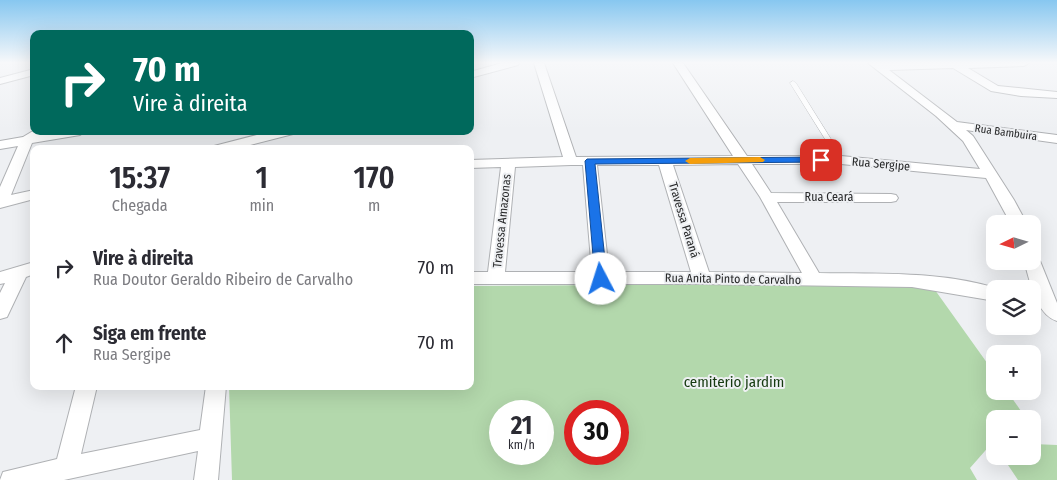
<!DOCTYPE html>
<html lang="pt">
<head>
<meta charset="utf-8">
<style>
	:root { --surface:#fff; --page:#f7f7f7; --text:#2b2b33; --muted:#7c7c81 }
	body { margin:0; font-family:"Fira Sans Condensed",sans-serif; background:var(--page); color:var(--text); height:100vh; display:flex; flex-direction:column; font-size:19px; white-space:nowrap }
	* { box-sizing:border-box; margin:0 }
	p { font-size:16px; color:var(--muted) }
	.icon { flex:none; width:28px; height:28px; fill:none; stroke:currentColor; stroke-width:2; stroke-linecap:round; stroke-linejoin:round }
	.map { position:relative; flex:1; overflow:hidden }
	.side { position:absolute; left:30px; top:145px; width:444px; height:245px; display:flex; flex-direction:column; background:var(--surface); border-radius:10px; box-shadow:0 5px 20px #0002 }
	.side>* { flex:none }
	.guide { position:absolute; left:30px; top:30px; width:444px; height:105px; border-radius:10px; box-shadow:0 5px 20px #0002; background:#00695c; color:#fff; overflow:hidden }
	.needle { width:32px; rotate:265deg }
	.fabs { position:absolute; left:986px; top:215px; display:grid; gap:10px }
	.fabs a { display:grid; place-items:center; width:55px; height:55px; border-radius:10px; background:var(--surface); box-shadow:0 5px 20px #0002; font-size:25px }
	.speed { position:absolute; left:489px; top:400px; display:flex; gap:10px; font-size:25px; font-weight:700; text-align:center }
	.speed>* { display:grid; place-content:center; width:65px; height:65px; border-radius:50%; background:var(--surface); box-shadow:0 5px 20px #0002; line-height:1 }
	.speed small { font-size:12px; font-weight:400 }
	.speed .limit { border:8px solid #d22; background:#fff; color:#111 }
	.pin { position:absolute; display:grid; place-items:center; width:42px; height:42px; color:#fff; margin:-21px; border-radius:10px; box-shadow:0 2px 8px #0006 }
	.me { position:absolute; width:55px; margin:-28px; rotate:355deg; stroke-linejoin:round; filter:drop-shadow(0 0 4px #0008) }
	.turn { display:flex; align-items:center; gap:18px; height:105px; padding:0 20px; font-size:22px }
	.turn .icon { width:65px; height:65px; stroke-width:2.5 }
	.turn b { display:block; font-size:35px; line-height:42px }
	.eta { display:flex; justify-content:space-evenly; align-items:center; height:85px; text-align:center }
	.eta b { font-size:30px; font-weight:600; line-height:35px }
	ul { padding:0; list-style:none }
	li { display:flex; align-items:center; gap:15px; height:75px; padding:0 20px }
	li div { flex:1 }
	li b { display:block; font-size:19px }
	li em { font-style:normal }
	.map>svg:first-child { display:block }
	.green { fill:#b3d8ac; fill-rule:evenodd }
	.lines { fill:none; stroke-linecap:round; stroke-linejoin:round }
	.lane-casing { stroke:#afb1b4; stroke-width:1 }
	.street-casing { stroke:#afb1b4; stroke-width:2 }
	.lane { fill:#fff; fill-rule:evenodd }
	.street { fill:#fff; fill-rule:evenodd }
	.route { fill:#1a73e8; stroke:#114b97 }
	.slow { fill:#f59e0b }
	.labels { text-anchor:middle; stroke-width:4; stroke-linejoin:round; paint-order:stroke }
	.far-street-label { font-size:11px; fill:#272829; stroke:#eef0f3 }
	.street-label { font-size:12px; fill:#272829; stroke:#eef0f3 }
	.near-park-label { font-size:15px; fill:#163a10; stroke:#eef0f3 }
</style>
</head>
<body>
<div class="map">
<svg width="1057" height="480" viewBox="0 0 1057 480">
	<rect width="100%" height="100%" fill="#eef0f3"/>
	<g class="green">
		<path d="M930,283l65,91v17h12l14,20 -7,8h-19v21l-2,3h2v3l-3,-3 -22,25 7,12h-745l-3,-94h241v-100zM500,411h42v43h-42zM575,411h43v43h-43z"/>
		<path d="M1033,444l24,1v35h-39l-16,-24h30z"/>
	</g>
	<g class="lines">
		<g class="lane-casing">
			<path id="lane" d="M793,81l3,2 48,77 -1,1h-4l-1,-1 -48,-77z"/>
		</g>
		<g class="street-casing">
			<g id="street">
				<path d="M502,63h17l-1,2 -48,13v-6z"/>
				<path d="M534,63h10l32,94 157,-1 -60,-93h10l64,93h94l139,13 -17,-28 -27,-25 -68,-53h161l-5,3 -56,2 30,18 59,6v6l-36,-2 -30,-5 -38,-23 -64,2 68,52 100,13v8l-91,-13 7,6 41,64 13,24h-16l-25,-46 -145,-14h-89l19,29 120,1 5,1 2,3 -2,3 -5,1h-114l42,71c60,1 123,-2 180,16h-4v12l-83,-14 -210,-3h-232v-12h18l13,-105 -31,1v-8l93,-3zM738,164l22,33 42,76 -93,-1 -36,-107zM571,165h12l9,107h-87l10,-105zM597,165h62l32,107h-82z"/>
				<path d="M34,69v6l-34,9v-6z"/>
				<path d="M33,131l6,3 17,-3h30l-6,4 -48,8 -21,52 23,-5v9l-34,9v-21l18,-41 -18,3v-8l23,-4z"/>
				<path d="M272,131h22l-1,3 -58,15h-22l1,-3z"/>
				<path d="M1032,255l6,2 2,4 17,42v18c-22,-7 -27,-41 -33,-60h8z"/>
				<path d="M34,262v12l-8,3 -19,40 -7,2v-26l5,-10 -5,1v-12z"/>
				<path d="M76,386h21l-16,68 119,-24 6,-44h20l-8,94h-24l4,-29 -134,29h-64l3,-8 54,-13z"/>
			</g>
		</g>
		<use href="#lane" class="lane"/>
		<use href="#street" class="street"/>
	</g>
	<linearGradient id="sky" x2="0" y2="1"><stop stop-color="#87c7f0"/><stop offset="0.48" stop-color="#f7f8fa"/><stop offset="1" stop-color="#f7f8fa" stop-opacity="0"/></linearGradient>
	<rect width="1057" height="130" fill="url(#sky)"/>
	<path class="route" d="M821,157l5,3 -1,2 -230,2 12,115 -6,4 -6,-4 -10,-118 2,-2z"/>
	<path class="slow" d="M760,157l5,3 -2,2 -73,2 -5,-3 5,-3z"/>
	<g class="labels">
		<g class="far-street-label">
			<text transform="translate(1006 132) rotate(8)" y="4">Rua Bambuira</text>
		</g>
		<g class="street-label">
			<text transform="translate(881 164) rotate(5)" y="4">Rua Sergipe</text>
			<text x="829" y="201">Rua Ceará</text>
			<text transform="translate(684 220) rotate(73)" y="4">Travessa Paraná</text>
			<text transform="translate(502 221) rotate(-84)" y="4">Travessa Amazonas</text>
			<text transform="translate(733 279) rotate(1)" y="4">Rua Anita Pinto de Carvalho</text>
		</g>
		<g class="near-park-label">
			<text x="734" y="387">cemiterio jardim</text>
		</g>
	</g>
</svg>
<div class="fabs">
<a><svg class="needle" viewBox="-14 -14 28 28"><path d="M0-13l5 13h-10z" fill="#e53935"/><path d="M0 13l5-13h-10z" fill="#7c7c81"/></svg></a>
<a><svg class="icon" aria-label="layers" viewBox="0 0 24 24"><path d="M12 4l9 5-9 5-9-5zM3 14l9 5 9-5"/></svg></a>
<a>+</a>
<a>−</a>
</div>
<div class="speed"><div>21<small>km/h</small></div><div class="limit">30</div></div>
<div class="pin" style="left:821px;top:160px;background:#d93025"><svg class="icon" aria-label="arrive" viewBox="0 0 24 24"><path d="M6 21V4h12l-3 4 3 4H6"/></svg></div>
<svg class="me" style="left:601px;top:279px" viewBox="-20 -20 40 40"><circle r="19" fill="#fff"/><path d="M0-13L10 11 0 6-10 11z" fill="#1a73e8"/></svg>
<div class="guide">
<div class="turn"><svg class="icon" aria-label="right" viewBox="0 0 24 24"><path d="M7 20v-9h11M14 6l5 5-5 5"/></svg><div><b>70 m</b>Vire à direita</div></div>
</div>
<section class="side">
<div class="eta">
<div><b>15:37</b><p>Chegada</p></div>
<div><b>1</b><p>min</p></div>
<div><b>170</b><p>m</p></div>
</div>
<ul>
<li><svg class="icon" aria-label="right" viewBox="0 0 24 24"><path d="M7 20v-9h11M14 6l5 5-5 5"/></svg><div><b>Vire à direita</b><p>Rua Doutor Geraldo Ribeiro de Carvalho</p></div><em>70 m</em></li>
<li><svg class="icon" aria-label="ahead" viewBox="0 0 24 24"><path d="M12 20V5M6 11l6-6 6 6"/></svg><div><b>Siga em frente</b><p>Rua Sergipe</p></div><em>70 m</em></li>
</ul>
</section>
</div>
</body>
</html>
